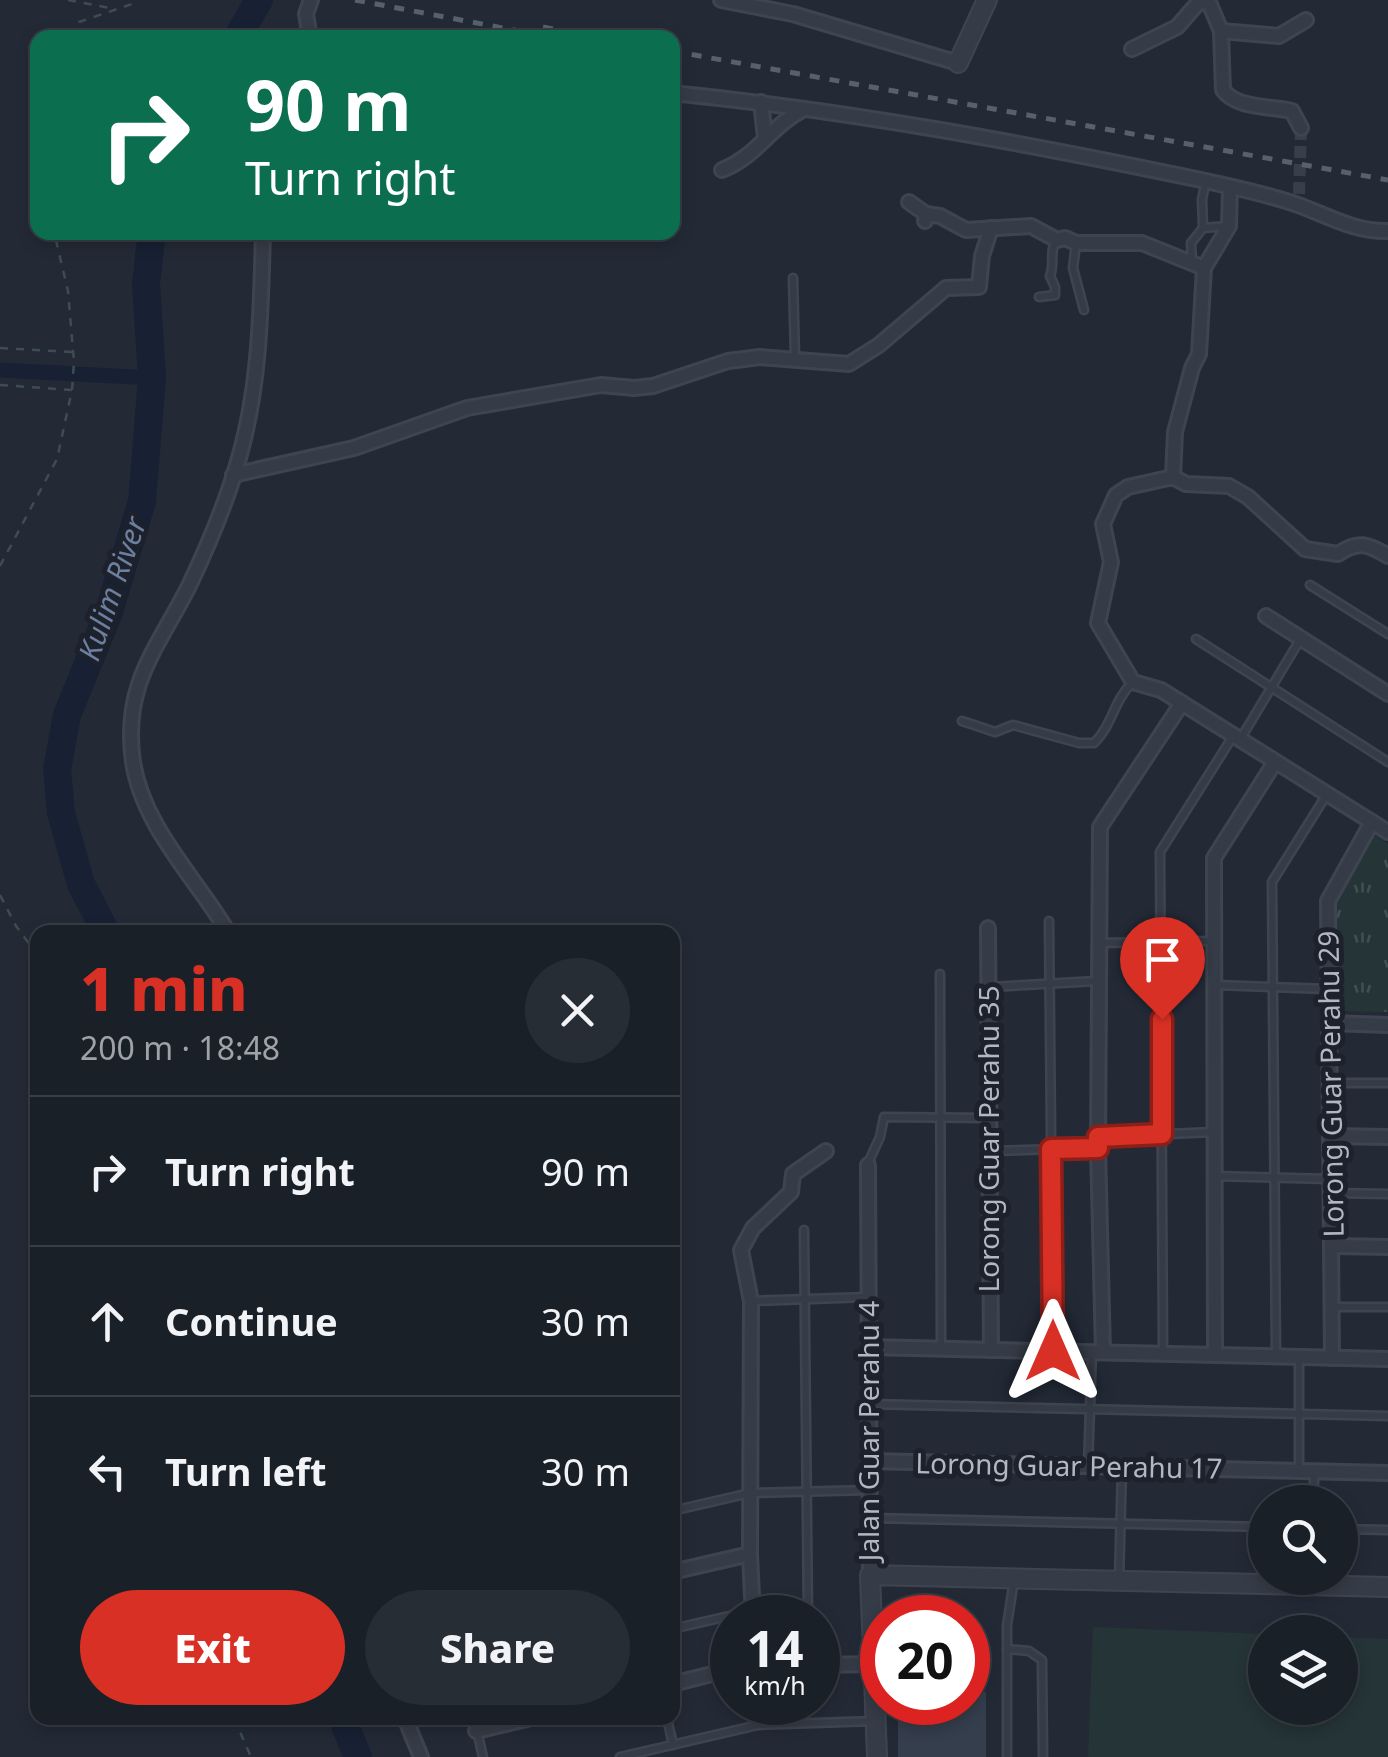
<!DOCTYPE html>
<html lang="en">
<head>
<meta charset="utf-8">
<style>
	:root { --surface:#1a2028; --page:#272d34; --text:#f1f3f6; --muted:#9fa3a8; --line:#383e45; --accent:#d93025 }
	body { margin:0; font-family:"Noto Sans",sans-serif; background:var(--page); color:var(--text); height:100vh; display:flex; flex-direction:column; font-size:38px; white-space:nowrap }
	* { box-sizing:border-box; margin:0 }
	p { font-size:32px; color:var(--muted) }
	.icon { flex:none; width:55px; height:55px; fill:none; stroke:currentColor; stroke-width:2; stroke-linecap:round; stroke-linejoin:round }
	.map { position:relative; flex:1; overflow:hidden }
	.side { position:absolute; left:30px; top:925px; width:650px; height:800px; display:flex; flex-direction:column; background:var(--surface); border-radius:20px; box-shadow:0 5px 15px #0003,0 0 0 2px var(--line) }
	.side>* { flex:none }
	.banner { position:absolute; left:30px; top:30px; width:650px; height:210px; border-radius:20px; box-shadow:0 5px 15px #0003,0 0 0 2px var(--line); background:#0b6e4f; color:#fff; overflow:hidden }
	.fabs { position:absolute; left:1248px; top:1485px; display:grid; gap:20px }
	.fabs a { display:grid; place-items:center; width:110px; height:110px; border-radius:50%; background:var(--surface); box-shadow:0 5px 15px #0003,0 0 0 2px var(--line); font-size:50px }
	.speed { position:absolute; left:710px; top:1595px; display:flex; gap:20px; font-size:50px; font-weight:700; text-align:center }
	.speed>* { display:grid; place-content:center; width:130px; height:130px; border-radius:50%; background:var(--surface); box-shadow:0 5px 15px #0003,0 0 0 2px var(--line); line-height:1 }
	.speed small { font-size:25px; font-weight:400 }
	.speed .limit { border:15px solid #d22; background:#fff; color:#111 }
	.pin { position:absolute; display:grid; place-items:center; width:85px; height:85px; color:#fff; margin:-102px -42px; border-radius:50% 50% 50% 0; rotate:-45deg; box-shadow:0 0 10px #0007 }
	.pin .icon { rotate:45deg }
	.me { position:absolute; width:110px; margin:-55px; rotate:0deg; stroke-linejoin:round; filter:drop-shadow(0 0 8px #0008) }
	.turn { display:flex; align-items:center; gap:35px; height:210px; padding:0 50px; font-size:45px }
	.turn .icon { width:130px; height:130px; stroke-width:2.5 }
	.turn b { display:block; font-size:70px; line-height:85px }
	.round { display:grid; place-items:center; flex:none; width:105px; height:105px; border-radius:52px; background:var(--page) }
	.summary { display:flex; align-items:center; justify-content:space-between; height:170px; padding:0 50px }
	h1 { font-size:60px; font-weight:800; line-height:75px; color:var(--accent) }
	.cta { display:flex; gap:20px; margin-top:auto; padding:20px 50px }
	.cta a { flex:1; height:115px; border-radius:60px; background:var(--accent); color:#fff; font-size:40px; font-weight:800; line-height:115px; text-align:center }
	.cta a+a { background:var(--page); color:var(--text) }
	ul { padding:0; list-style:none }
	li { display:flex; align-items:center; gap:30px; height:150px; padding:0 50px; border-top:2px solid var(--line) }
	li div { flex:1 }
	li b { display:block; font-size:38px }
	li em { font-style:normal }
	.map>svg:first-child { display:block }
	.grass { fill:url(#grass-tufts) }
	.garden { fill:#253437 }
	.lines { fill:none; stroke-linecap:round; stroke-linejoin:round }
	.canal { stroke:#172133; stroke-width:15 }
	.river { stroke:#172133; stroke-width:28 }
	.building { fill:#353e4d }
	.minor-tunnel { stroke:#383f4b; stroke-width:12; stroke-dasharray:12 6; stroke-linecap:butt }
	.service-casing { stroke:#3f4550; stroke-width:11 }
	.minor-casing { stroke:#3f4550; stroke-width:18 }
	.tertiary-casing { stroke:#3f4550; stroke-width:22 }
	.path { stroke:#3d4d50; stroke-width:2.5; stroke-dasharray:8 8; stroke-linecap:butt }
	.service { stroke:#363c47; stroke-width:6 }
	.minor { stroke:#363c47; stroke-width:12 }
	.tertiary { stroke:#363c47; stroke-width:18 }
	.rail { stroke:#58606e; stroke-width:5; stroke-dasharray:10 10; stroke-linecap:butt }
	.route-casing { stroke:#8d1f18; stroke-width:25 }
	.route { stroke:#d93025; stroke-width:18 }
	.labels { text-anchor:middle; stroke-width:10; stroke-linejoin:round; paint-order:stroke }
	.street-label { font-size:28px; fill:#b1b7c3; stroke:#1c212c }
	.water-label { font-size:30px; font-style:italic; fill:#6d7f9f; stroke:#1c212c }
</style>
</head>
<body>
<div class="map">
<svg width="1388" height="1757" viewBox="0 0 1388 1757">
	<defs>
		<pattern id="grass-tufts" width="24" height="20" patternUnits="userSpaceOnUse" patternTransform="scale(2.5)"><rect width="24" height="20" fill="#253437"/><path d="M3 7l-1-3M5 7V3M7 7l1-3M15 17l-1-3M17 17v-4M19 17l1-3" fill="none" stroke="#424f52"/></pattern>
	</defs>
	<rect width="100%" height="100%" fill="#232a36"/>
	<path class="grass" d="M1375,836l13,8v168l-50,-1 -3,-108z"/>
	<path class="garden" d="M1093,1627l172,7v74h75v-71l48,2v118h-300z"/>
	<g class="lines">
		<path class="canal" d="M0,370l152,8"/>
		<g class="river">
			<path d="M237,38l22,-38"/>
			<path d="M106,932l-25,-48 -20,-71 -4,-44 10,-54 42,-103 33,-111 10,-123 -6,-95 6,-51"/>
			<path d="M342,1718l16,39"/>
		</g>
	</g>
	<path class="building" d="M968,1676h4v16h14v65h-88v-55h70z"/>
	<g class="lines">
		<path class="minor-tunnel" d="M1299,194l2,-66"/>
		<g class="service-casing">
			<g id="service">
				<path d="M1203,228l-1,-29 4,-18"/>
				<path d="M1076,244l-3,24 11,42"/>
				<path d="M1192,262l-1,-19 12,-15 24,-2"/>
				<path d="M793,278l2,80"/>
				<path d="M1039,297l16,-2v-8l-5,-11c5,-12 -1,-25 6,-35"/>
				<path d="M1310,585l78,49"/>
				<path d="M1196,639l192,123"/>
				<path d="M962,721l33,11 18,-7 66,18h15c18,-17 20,-43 38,-60"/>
				<path d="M1241,738l60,-100"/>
				<path d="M1049,921l4,429"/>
				<path d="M1100,943l112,-2"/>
				<path d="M940,974l1,373"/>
				<path d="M1216,985l112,4"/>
				<path d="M990,987l107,-6"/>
				<path d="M1332,1083h56"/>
				<path d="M1100,1137l114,-5"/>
				<path d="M989,1151l108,-3"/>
				<path d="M868,1163l12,-26 4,-20 104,1"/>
				<path d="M1214,1176l117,3"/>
				<path d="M1332,1193l56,1"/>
				<path d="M804,1230l4,388"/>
				<path d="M751,1301l117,-4"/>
				<path d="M1334,1307h54"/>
				<path d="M1163,1352l-3,-500 73,-116"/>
				<path d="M1276,1356l-4,-474 55,-88"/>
				<path d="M869,1404l519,12"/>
				<path d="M1088,1465l4,-113"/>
				<path d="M1299,1470v-113"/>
				<path d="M1314,1474v28"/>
				<path d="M672,1511l78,-18 118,-3"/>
				<path d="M871,1518l394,9"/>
				<path d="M1340,1529l48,1"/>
				<path d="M1119,1580l3,-112"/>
				<path d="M672,1629l79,-18"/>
				<path d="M1007,1649l22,2 13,9 1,97"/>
				<path d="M474,1718l9,39"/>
				<path d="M667,1718l6,27"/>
				<path d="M620,1757l138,-32 117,-4"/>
				<path d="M1007,1757v-132l7,-45"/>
			</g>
		</g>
		<g class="minor-casing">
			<g id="minor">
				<path d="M721,0l72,14 165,49"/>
				<path d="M1208,0l13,31 2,59c14,19 48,16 69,21l9,17"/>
				<path d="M1221,31l58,5 27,-16"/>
				<path d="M310,38l-4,-24 5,-14"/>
				<path d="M1132,49l45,-22 21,-24 10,-1"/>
				<path d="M672,93c181,18 357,51 534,88 31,7 65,14 95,25 29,11 55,26 87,25"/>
				<path d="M761,102l4,36"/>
				<path d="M722,170c37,-15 47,-43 82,-61"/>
				<path d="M909,202l17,12"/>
				<path d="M925,221l1,-7 14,2 26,14 65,-4 26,14 8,-2 11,5h66l62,25"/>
				<path d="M233,475l121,-27 113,-40 134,-23 33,3 19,-2 75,-25 32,-4 89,7 30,-19 67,-57 33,-1 3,-31 9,-28"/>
				<path d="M1173,477l2,-45 17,-64 7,-14 5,-86 25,-42 1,-39"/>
				<path d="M1388,556c-20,-12 -30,-16 -50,-2l-33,-5 -57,-52 -19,-11 -43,-2 -13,-7 -45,10 -12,8 -13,29 8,38 -13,61 35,59 28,8 227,142"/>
				<path d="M1266,616l122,78"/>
				<path d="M988,928l3,422"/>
				<path d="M228,932c-32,-54 -85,-105 -95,-170 -11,-77 24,-113 56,-176 19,-40 38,-85 50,-128 21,-73 22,-150 24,-226"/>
				<path d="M1330,1023l58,2"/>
				<path d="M1332,1136l56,1"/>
				<path d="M868,1165l2,410"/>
				<path d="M1333,1246l55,1"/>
				<path d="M869,1347l519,12"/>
				<path d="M1103,1352l-5,-204 2,-321 82,-124"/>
				<path d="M1215,1355l-1,-497 61,-96"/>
				<path d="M1332,1358l-4,-457 44,-79"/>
				<path d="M869,1461l519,12"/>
				<path d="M672,1572l78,-18"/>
				<path d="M753,1618l-3,-64 1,-253 -10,-51 12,-22 38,-36 2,-18 33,-23"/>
				<path d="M818,1665l57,-1"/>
				<path d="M672,1684l60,-15"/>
				<path d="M405,1718l16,39"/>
				<path d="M476,1731l55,-13"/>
			</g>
		</g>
		<g class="tertiary-casing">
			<g id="tertiary">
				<path d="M958,63l29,-63"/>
				<path d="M877,1757l-7,-182 518,12"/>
			</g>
		</g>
		<g class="path">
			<path d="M68,0l42,8"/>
			<path d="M75,38l4,-16 53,-18 3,-4"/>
			<path d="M0,348l72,4"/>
			<path d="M0,385l72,5"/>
			<path d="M0,566l57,-107 15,-69 2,-28 -6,-71 -14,-59"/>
			<path d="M0,895l16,31 22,30"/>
			<path d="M234,1718l17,39"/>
		</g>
		<use href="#service" class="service"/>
		<use href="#minor" class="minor"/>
		<use href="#tertiary" class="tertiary"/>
		<g class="rail">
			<path d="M355,0l201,38"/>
			<path d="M543,27l56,11"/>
			<path d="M672,51l716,129"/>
		</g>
	</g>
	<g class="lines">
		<g class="route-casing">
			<path id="route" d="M1053,1351l-2,-202 47,-1v-11l64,-3v-115"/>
		</g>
		<use href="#route" class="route"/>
	</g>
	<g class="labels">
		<g class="street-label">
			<text transform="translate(1331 1084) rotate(-91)" y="10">Lorong Guar Perahu 29</text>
			<text transform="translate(989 1139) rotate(-90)" y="10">Lorong Guar Perahu 35</text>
			<text transform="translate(869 1431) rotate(-90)" y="10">Jalan Guar Perahu 4</text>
			<text transform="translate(1069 1466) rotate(1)" y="10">Lorong Guar Perahu 17</text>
		</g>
		<g class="water-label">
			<text transform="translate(113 589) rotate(-71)" y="10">Kulim River</text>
		</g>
	</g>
</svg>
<div class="fabs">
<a><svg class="icon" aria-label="search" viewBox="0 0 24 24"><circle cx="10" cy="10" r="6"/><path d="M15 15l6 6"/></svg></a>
<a><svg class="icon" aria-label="layers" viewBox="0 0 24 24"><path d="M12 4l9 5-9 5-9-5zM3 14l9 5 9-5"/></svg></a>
</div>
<div class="speed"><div>14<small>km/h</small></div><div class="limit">20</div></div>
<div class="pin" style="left:1162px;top:1019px;background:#d93025"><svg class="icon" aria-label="arrive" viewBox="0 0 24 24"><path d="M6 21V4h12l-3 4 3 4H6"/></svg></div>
<svg class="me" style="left:1053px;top:1351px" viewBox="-20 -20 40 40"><path d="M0-17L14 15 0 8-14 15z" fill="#d93025" stroke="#fff" stroke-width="4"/></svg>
<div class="banner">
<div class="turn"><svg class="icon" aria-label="right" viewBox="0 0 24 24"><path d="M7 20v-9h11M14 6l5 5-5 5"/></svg><div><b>90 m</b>Turn right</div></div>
</div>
<section class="side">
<div class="summary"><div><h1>1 min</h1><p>200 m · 18:48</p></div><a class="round"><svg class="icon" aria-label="close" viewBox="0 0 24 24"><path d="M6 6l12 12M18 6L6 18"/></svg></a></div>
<ul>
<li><svg class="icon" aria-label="right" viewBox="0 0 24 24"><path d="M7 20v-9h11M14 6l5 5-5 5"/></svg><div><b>Turn right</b></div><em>90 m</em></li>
<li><svg class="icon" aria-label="ahead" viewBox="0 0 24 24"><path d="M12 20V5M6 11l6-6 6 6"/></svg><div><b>Continue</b></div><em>30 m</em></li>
<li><svg class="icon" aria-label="left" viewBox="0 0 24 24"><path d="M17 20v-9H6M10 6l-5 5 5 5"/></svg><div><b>Turn left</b></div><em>30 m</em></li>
</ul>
<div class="cta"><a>Exit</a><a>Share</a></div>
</section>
</div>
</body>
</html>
